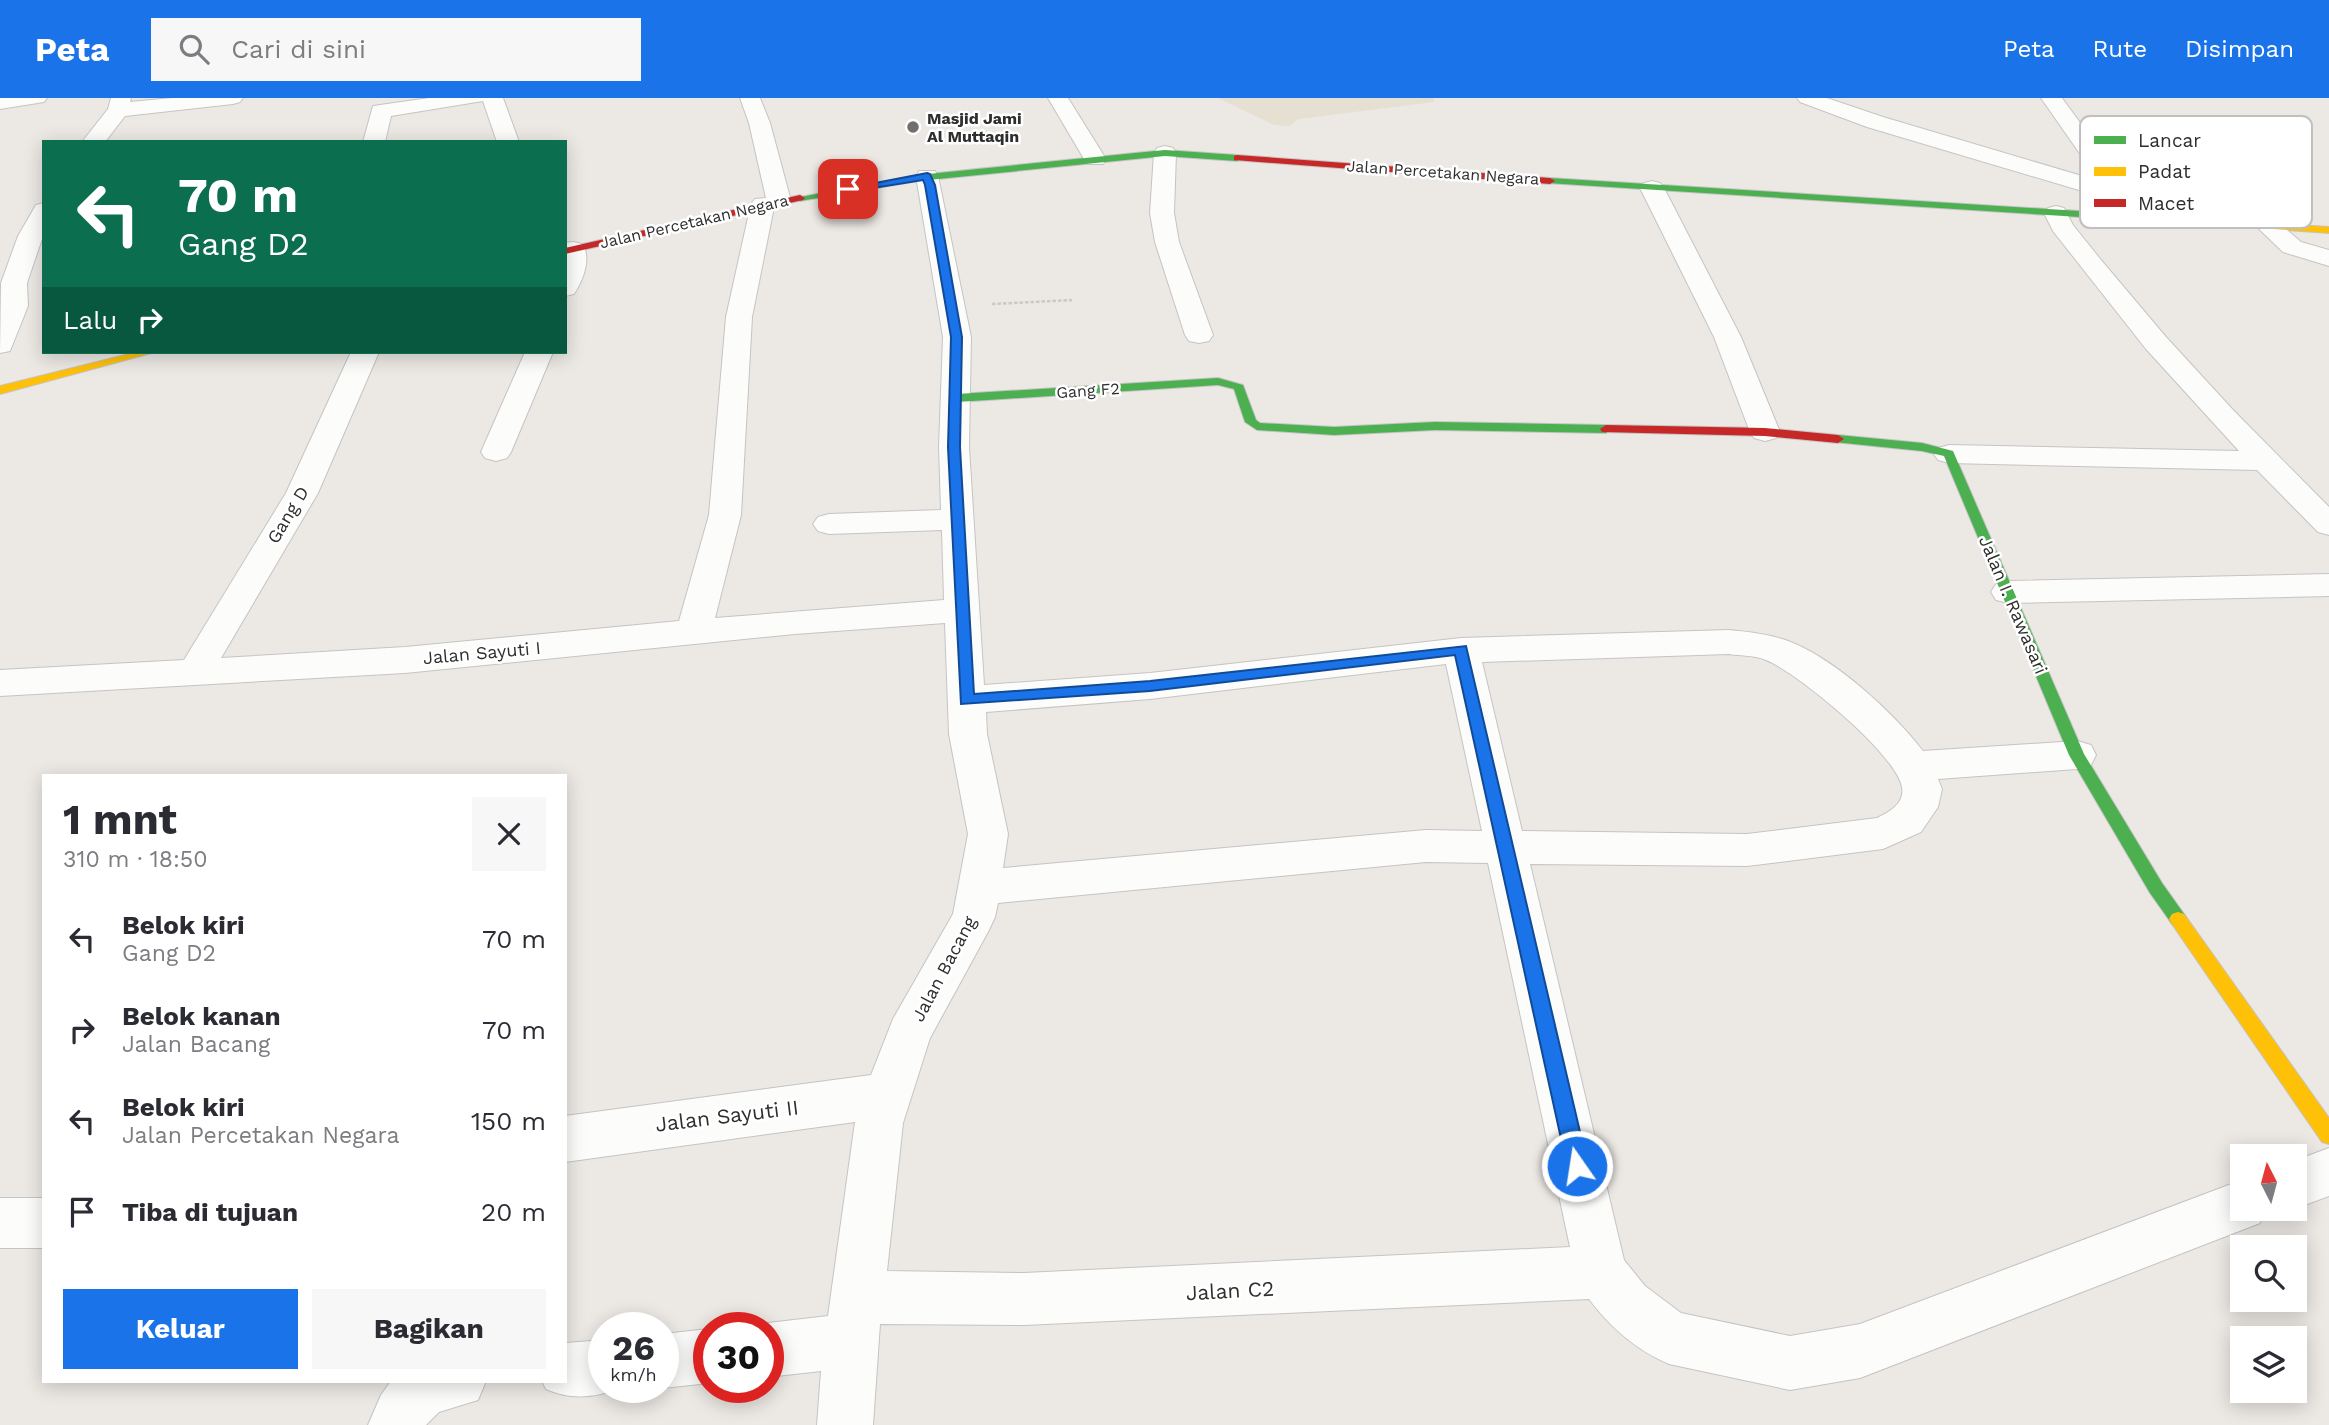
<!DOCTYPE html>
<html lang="id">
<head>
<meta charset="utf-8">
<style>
	:root { --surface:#fff; --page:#f7f7f7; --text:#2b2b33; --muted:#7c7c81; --accent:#1a73e8 }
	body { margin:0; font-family:"Work Sans",sans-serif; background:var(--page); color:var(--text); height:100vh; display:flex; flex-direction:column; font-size:26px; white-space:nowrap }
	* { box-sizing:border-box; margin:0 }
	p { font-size:23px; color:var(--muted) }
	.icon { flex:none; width:38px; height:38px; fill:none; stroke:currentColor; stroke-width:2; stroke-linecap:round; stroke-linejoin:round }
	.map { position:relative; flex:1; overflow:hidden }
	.details { position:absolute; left:42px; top:676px; width:525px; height:609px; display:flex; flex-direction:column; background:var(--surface); border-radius:0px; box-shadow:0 4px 18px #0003 }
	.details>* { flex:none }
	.hud { position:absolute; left:42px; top:42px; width:525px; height:214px; border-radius:0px; box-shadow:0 4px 18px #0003; background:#0b6e4f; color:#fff; overflow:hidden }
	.needle { width:46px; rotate:354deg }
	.tools { position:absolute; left:2230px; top:1046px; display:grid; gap:14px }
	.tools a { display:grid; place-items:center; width:77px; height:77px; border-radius:0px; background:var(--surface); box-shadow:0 4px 18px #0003; font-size:35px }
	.speed { position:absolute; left:588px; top:1214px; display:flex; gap:14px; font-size:35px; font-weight:700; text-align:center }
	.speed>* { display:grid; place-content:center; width:91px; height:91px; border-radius:50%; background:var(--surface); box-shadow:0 4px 18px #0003; line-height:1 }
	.speed small { font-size:18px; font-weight:400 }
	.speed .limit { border:10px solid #d22; background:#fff; color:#111 }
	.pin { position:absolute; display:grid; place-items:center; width:60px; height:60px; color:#fff; margin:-30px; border-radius:14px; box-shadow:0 4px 10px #0006 }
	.me { position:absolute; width:77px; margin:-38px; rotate:347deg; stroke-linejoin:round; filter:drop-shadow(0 0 5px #0008) }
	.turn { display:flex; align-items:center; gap:24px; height:147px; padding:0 21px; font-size:32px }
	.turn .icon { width:91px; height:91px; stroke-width:2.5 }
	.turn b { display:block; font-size:49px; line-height:60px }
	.then { display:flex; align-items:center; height:66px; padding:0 21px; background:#0003; gap:14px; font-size:26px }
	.round { display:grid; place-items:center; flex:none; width:74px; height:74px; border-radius:0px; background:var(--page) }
	.summary { display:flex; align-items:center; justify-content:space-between; height:119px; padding:0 21px }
	h1 { font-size:42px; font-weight:700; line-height:52px }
	.primary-button { display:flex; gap:14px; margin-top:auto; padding:14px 21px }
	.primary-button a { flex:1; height:80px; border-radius:0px; background:var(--accent); color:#fff; font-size:28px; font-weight:700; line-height:80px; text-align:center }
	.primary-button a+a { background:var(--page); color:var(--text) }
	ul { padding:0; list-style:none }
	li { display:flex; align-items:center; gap:21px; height:91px; padding:0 21px }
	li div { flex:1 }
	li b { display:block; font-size:26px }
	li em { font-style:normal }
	header { display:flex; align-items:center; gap:42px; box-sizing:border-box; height:98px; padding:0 35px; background:var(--accent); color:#fff }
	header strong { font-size:33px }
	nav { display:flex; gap:38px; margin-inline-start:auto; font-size:24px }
	.search { width:490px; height:63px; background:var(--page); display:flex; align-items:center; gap:18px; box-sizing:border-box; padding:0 24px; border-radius:0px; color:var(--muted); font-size:26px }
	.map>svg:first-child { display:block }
	.education { fill:#e6e0d3 }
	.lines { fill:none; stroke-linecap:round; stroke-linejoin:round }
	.street-casing { stroke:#c5c4c5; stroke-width:2 }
	.fast-casing { stroke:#c5c4c5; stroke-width:2 }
	.slow-casing { stroke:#c5c4c5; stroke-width:2 }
	.jam-casing { stroke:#c5c4c5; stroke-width:2 }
	.path { stroke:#c9c9c8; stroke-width:2.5; stroke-dasharray:3.5 2; stroke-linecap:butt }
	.street { fill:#fcfcfb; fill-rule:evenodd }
	.fast { fill:#4caf50; fill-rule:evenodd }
	.slow { fill:#ffc107; fill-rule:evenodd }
	.jam { fill:#c62828; fill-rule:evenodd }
	.route { fill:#1a73e8; stroke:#114b97; stroke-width:2 }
	.poi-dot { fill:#706f6e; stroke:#fff; stroke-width:2.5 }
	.labels { text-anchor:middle; stroke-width:5; stroke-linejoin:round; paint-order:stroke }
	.far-poi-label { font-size:16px; font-weight:bold; fill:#2e2e2e; stroke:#fff; text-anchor:start }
	.far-street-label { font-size:16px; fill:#2e2e2e; stroke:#fff }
	.street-label { font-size:18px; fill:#2e2e2e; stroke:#fff }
	.near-street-label { font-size:21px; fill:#2e2e2e; stroke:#fff }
	.key { fill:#fff; stroke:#c0c0c0; stroke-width:2 }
	.key-label { font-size:19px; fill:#2e2e2e }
</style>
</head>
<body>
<header>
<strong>Peta</strong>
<div class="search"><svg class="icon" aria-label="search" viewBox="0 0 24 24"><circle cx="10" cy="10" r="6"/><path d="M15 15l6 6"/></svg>Cari di sini</div>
<nav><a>Peta</a><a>Rute</a><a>Disimpan</a></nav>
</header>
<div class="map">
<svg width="2329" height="1327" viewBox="0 0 2329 1327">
	<rect width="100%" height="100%" fill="#ece8e4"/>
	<path class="education" d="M1218,0h216v4l-135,17 -9,7 -16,-1z"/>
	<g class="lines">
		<g class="street-casing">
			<g id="street">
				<path d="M0,0h47l-3,4 -44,7z"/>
				<path d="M111,0h20l-1,4 42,-4h71l-3,4 -7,2 -108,12 -20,26h-23l26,-33z"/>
				<path d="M429,0h74l16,44h-22l-14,-41 -92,15 -6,26h-22l10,-36z"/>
				<path d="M740,0h20l10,25 21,78 -4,5 -13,1 -22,110 -11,198 -26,103 229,-18 -2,-70 -113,4 -11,-3 -5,-7 5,-7 11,-3 112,-4 -2,-63 4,-110 -27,-161 3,-5h16l3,5 33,161 -2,110 15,238 166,-12 311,-35 268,-8c20,2 40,4 59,11 46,17 105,71 135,110l154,-10 14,4 5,10 -5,10 -14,4 -139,10 4,10 -4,18 -17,25 -38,17 -136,17 -217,-2 94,396 21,26 36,27 109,23 70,-12 382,-144v29h23l-5,14 -400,155 -70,12 -121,-26c-33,-14 -59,-37 -80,-65l-565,26 -144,-1 -7,101h-56l4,-54 -53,6v-49h-13l13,-5 60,-7 27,-194 -290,40v-46l306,-41 22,-56 60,-105 15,-80 -19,-100 -4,-111 -150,11 -390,39 -405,23v-26l184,-10 102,-167 65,-141h28l-61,141 -97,165 184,-11 274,-26 30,-106 17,-198 25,-113 4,-5 11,-1 -17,-75zM1729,556c12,2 26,1 37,6 32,13 130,94 136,127 3,17 -13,25 -25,31l-130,16 -225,-3 -40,-169zM1446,566l36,167 -56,-1 -423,38 5,-34 -21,-100 -1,-22 164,-13zM1426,764l62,1 82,384 -546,26 -137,-2 16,-148 27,-85 59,-108 6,-13 3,-14z"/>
				<path d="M1048,0h20l38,61 -3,5h-16z"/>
				<path d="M1797,0h30l56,19 216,64 -58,-83h21l67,92 23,7 36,19 3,5 -3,5c-19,5 -37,-10 -52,-19l-269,-80 -67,-25z"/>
				<path d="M1165,48l8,2 3,5 -2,60 5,29 34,93 -4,6 -10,2 -10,-2 -4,-6 -30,-93 -5,-29 4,-60 3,-5z"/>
				<path d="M1652,83l8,2 4,5 77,149 39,95 -4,6 -11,3 -11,-3 -4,-6 -36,-95 -74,-149 4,-5z"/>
				<path d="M44,105v30l-17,50 1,23 -18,45 -10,2 1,-70 17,-47 18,-31z"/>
				<path d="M2056,108l8,2 9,17 28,35 65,77 68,74 95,96v28l-11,-3 -61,-62 -308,-7 -11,-3 -4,-6 4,-6 11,-3 290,6 -93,-102 -93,-118 -9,-18 4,-5z"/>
				<path d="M2269,122l9,2 23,20 28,8v16l-46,-14 -26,-25 3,-5z"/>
				<path d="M573,144l9,2c10,14 1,36 -8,50l-9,2v-53z"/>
				<path d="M525,254h28l-42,100 -4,6 -11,3 -11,-3 -4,-6z"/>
				<path d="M2329,476v22l-321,7 -12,-3 -5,-8 5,-8 12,-3z"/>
				<path d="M2329,1050v48l-35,13v-48z"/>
				<rect x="0" y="1100" width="44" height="50"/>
				<path d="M709,1231v54l-46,5h-1l1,-54z"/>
				<path d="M604,1242v48h16c-25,10 -50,12 -74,1l-4,-8h23v-38z"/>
				<path d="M391,1283h95l-8,19 -39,12 -13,13h-58l13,-30z"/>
			</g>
		</g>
		<g class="fast-casing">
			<g id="fast">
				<path d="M1165,52l72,5 5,3 -5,3 -72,-5 -247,25 -118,20 -5,-3 123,-23z"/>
				<path d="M1550,80l641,40 5,3 -5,3 -644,-41v-4z"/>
				<path d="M1218,280l25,7 13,35 4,3 74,4 101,-5 171,3 6,4 -6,4 -171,-3 -101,5 -77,-5 -12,-8 -11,-33 -16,-4 -261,17 -6,-4 6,-4z"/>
				<path d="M1838,337l84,8 31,8 131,303 78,129 22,31 3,5 -3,5 -6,2 -6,-2 -22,-31 -81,-138 -125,-299 -22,-5 -88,-9 -2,-3z"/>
			</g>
		</g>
		<g class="slow-casing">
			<g id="slow">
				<path d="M2191,120l138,9v6l-141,-10 -2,-2z"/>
				<path d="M137,254h18l-155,42v-8z"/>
				<path d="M2178,814l6,2 145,204v26l-7,-2 -150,-218 -3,-5 3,-5z"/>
			</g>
		</g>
		<g class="jam-casing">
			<g id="jam">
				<path d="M1237,57l313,23 5,3 -5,3 -316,-24v-4z"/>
				<path d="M800,97l5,3 -2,2 -238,54v-6z"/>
				<path d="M1606,327l159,3 73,7 6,4 -6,4 -73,-7 -163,-4 -2,-3z"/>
			</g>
		</g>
		<path class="path" d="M992,206l80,-4"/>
		<use href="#street" class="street"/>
		<use href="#fast" class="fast"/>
		<use href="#slow" class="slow"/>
		<use href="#jam" class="jam"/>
	</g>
	<path class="route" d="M927,75l3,1 5,11 27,152 -2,110 14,247 176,-13 316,-35 122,520 -3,7 -8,3 -7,-3 -3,-7 -112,-511 -305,36 -189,13 -13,-257 3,-110 -26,-152 -2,-5 -75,12 -4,-3z"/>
	<circle class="poi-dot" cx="913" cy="29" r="7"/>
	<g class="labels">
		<g class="far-poi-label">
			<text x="927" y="26">Masjid Jami<tspan x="927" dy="18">Al Muttaqin</tspan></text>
		</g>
		<g class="far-street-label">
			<text transform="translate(1443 74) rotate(4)" y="6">Jalan Percetakan Negara</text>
			<text transform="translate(694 123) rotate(-13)" y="6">Jalan Percetakan Negara</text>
			<text transform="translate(1088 292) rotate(-4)" y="6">Gang F2</text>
		</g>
		<g class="street-label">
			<text transform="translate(288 417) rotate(-59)" y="6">Gang D</text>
			<text transform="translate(2013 507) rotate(67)" y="6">Jalan I. Rawasari</text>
			<text transform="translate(482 555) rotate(-5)" y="6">Jalan Sayuti I</text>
			<text transform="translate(944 871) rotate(-62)" y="6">Jalan Bacang</text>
		</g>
		<g class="near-street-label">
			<text transform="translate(727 1018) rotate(-7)" y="7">Jalan Sayuti II</text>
			<text transform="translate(1230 1193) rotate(-3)" y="7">Jalan C2</text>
		</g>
	</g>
	<rect x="2080" y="18" width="232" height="112" rx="10" class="key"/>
	<rect x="2094" y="38" width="32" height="8" fill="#4caf50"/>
	<rect x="2094" y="69" width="32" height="9" fill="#ffc107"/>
	<rect x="2094" y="101" width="32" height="8" fill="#c62828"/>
	<g class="key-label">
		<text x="2138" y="49">Lancar</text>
		<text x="2138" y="80">Padat</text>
		<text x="2138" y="112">Macet</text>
	</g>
</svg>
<div class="tools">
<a><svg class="needle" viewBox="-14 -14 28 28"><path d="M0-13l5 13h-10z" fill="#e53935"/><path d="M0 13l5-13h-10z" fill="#7c7c81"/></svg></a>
<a><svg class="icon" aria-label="search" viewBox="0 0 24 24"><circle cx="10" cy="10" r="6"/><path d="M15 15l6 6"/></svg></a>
<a><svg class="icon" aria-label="layers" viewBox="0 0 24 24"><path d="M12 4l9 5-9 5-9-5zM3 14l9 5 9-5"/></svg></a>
</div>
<div class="speed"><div>26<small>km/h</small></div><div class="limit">30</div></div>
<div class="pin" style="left:848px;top:91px;background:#d93025"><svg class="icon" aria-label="arrive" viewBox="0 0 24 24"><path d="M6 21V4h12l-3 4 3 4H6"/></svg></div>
<svg class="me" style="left:1577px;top:1068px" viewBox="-20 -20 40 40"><circle r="17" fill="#1a73e8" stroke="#fff" stroke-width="3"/><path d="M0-11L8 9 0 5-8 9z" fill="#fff"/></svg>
<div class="hud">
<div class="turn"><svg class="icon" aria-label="left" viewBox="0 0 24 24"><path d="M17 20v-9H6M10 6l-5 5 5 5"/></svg><div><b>70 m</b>Gang D2</div></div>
<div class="then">Lalu<svg class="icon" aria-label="right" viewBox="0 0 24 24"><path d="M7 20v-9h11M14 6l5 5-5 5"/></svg></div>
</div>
<section class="details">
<div class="summary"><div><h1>1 mnt</h1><p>310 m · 18:50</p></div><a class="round"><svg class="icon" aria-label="close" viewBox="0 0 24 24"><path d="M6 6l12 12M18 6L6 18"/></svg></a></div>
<ul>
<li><svg class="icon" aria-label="left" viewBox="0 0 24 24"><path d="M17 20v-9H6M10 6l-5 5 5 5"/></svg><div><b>Belok kiri</b><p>Gang D2</p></div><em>70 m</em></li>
<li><svg class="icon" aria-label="right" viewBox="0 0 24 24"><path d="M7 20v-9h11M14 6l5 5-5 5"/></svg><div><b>Belok kanan</b><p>Jalan Bacang</p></div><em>70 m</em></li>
<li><svg class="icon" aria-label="left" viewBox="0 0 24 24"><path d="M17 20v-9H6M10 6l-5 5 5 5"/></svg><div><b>Belok kiri</b><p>Jalan Percetakan Negara</p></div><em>150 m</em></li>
<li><svg class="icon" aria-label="arrive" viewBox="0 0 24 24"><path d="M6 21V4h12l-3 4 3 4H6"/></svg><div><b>Tiba di tujuan</b></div><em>20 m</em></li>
</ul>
<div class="primary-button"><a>Keluar</a><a>Bagikan</a></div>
</section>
</div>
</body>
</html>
